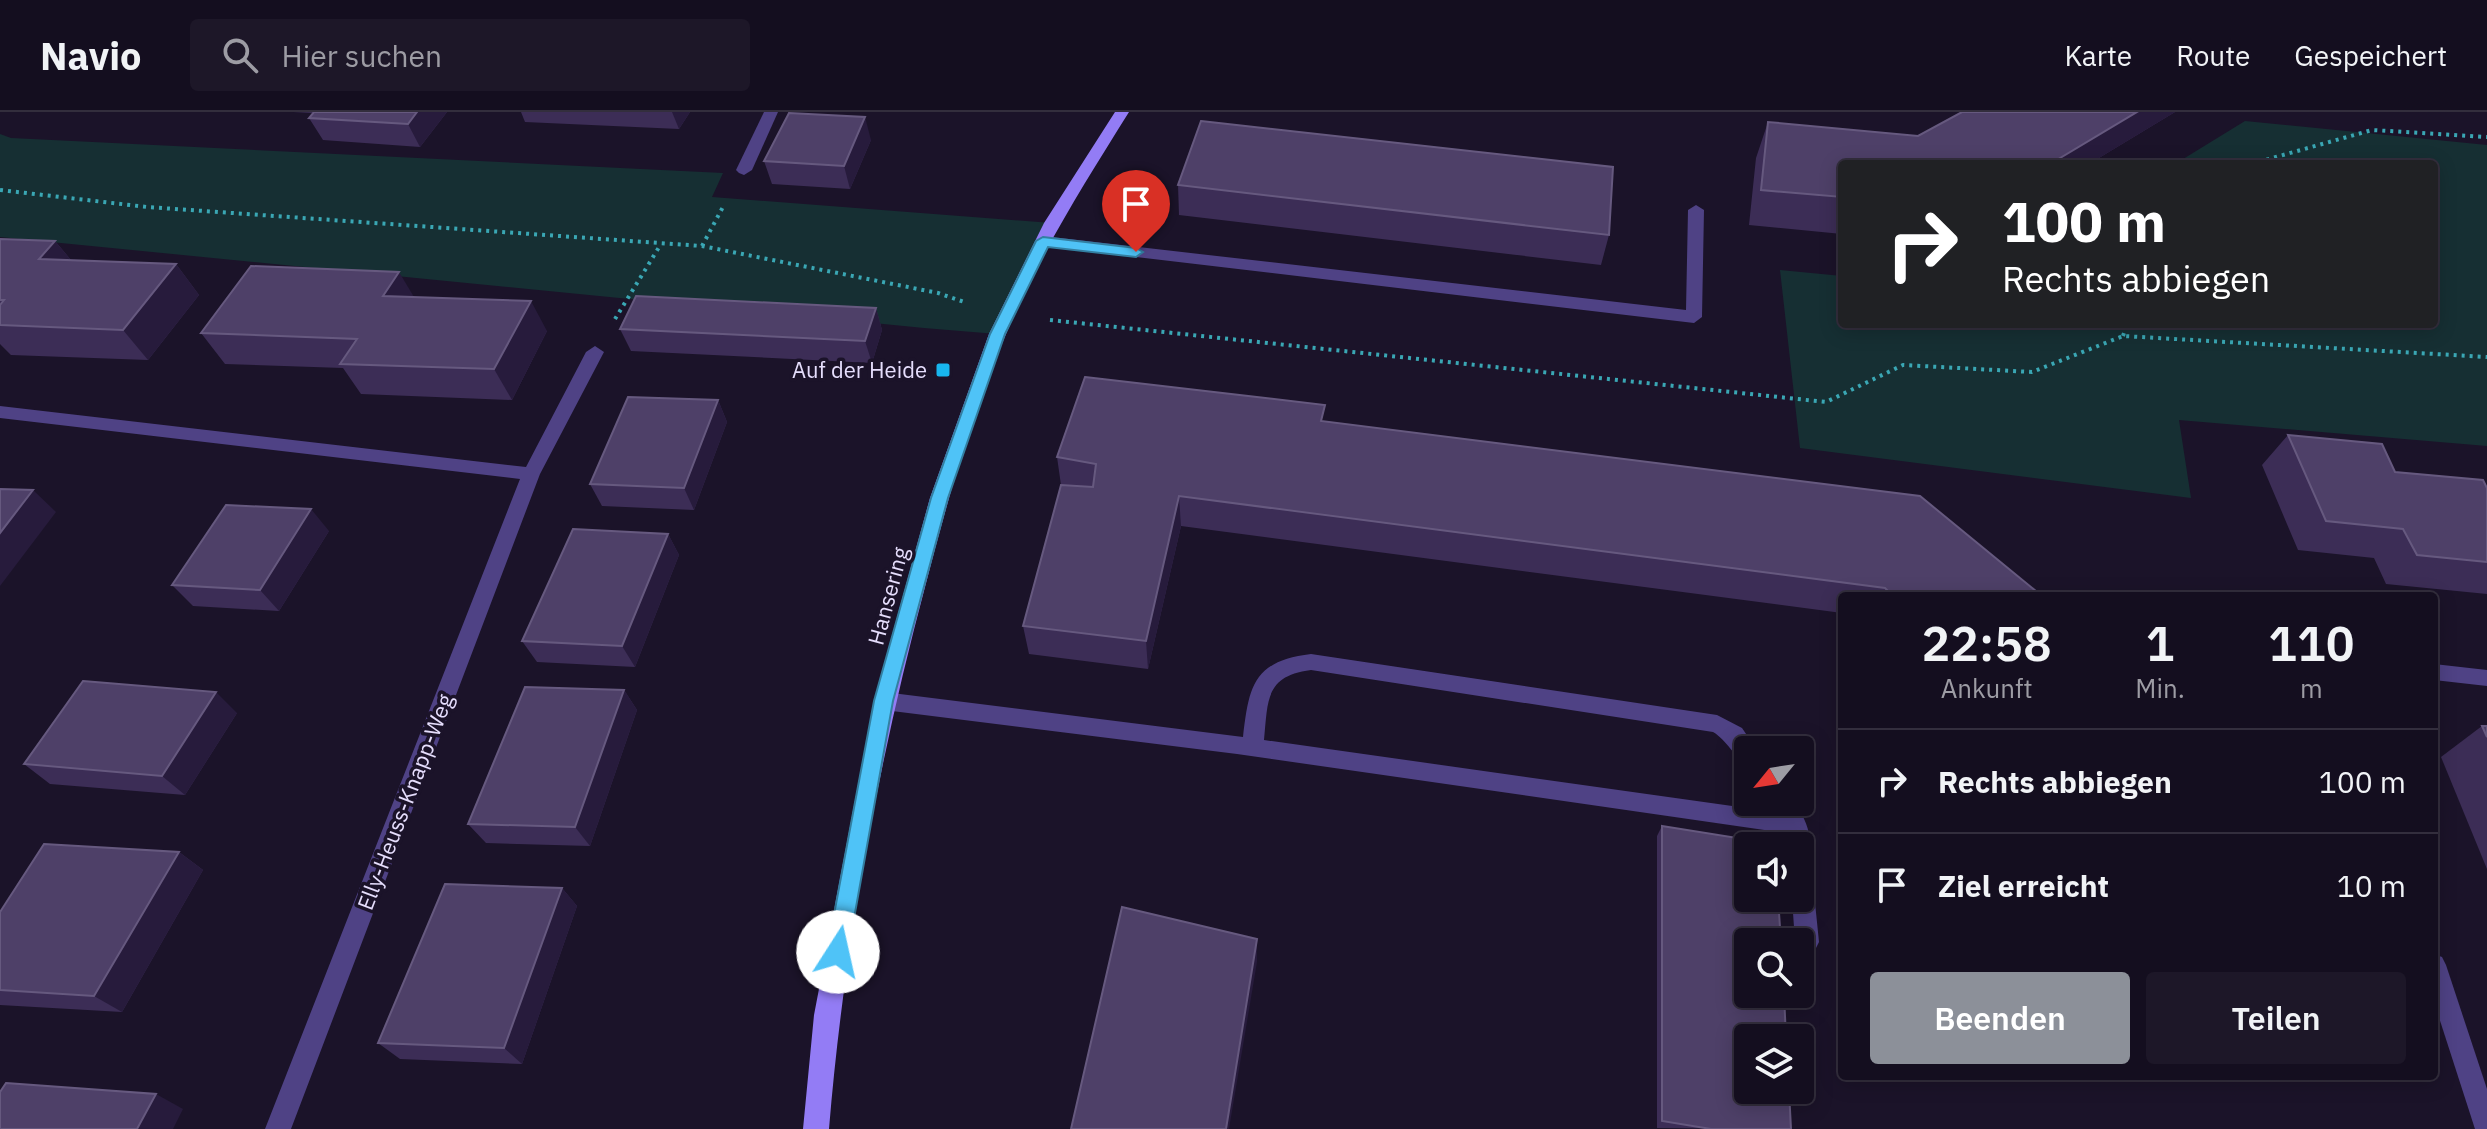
<!DOCTYPE html>
<html lang="de">
<head>
<meta charset="utf-8">
<style>
	:root { --surface:#140e1f; --page:#1d1728; --text:#f1f3f6; --muted:#9d9ca4; --line:#332e3d; --accent:#8c9099 }
	body { margin:0; font-family:"IBM Plex Sans",sans-serif; background:var(--page); color:var(--text); height:100vh; display:flex; flex-direction:column; font-size:30px; white-space:nowrap }
	* { box-sizing:border-box; margin:0 }
	p { font-size:26px; color:var(--muted) }
	.icon { flex:none; width:44px; height:44px; fill:none; stroke:currentColor; stroke-width:2; stroke-linecap:round; stroke-linejoin:round }
	.map { position:relative; flex:1; overflow:hidden }
	.details { position:absolute; left:1838px; top:480px; width:600px; height:488px; display:flex; flex-direction:column; background:var(--surface); border-radius:8px; box-shadow:0 4px 20px #0003,0 0 0 2px var(--line) }
	.details>* { flex:none }
	.top-card { position:absolute; left:1838px; top:48px; width:600px; height:168px; border-radius:8px; box-shadow:0 4px 20px #0003,0 0 0 2px var(--line); background:#202124; color:#fff; overflow:hidden }
	.needle { width:52px; rotate:240deg }
	.buttons { position:absolute; left:1734px; top:624px; display:grid; gap:16px }
	.buttons a { display:grid; place-items:center; width:80px; height:80px; border-radius:8px; background:var(--surface); box-shadow:0 4px 20px #0003,0 0 0 2px var(--line); font-size:40px }
	.pin { position:absolute; display:grid; place-items:center; width:68px; height:68px; color:#fff; margin:-82px -34px; border-radius:50% 50% 50% 0; rotate:-45deg; box-shadow:0 0 8px #0007 }
	.pin .icon { rotate:45deg }
	.me { position:absolute; width:88px; margin:-44px; rotate:10deg; stroke-linejoin:round; filter:drop-shadow(0 0 6px #0008) }
	.turn { display:flex; align-items:center; gap:28px; height:168px; padding:0 32px; font-size:36px }
	.turn .icon { width:104px; height:104px; stroke-width:2.5 }
	.turn b { display:block; font-size:56px; line-height:68px }
	.eta { display:flex; justify-content:space-evenly; align-items:center; height:136px; text-align:center }
	.eta b { font-size:48px; font-weight:600; line-height:56px }
	.cta { display:flex; gap:16px; margin-top:auto; padding:16px 32px }
	.cta a { flex:1; height:92px; border-radius:8px; background:var(--accent); color:#fff; font-size:32px; font-weight:600; line-height:92px; text-align:center }
	.cta a+a { background:var(--page); color:var(--text) }
	ul { padding:0; list-style:none }
	li { display:flex; align-items:center; gap:24px; height:104px; padding:0 32px; border-top:2px solid var(--line) }
	li div { flex:1 }
	li b { display:block; font-size:30px }
	li em { font-style:normal }
	header { display:flex; align-items:center; gap:48px; box-sizing:border-box; height:112px; padding:0 40px; background:var(--surface); border-bottom:2px solid var(--line) }
	header strong { font-size:38px }
	nav { display:flex; gap:44px; margin-inline-start:auto; font-size:28px }
	.search { width:560px; height:72px; background:var(--page); display:flex; align-items:center; gap:20px; box-sizing:border-box; padding:0 28px; border-radius:8px; color:var(--muted); font-size:30px }
	.map>svg:first-child { display:block }
	.green { fill:#162f33 }
	.lines { fill:none; stroke-linecap:round; stroke-linejoin:round }
	.path { stroke:#3aa7b4; stroke-width:4; stroke-dasharray:3 5; stroke-linecap:butt }
	.lane { fill:#4f4285; fill-rule:evenodd }
	.street { fill:#4f4285; fill-rule:evenodd }
	.secondary { fill:#937cf5; fill-rule:evenodd }
	.wall { fill:#3c2d56 }
	.shaded-wall { fill:#271b3c }
	.building { fill:#4e4068; stroke:#66597f; stroke-width:2 }
	.route { fill:#4fc3f7; stroke:#337fa1; stroke-width:2 }
	.poi-dot { fill:#18b5ee; stroke:#1b1329; stroke-width:3 }
	.labels { text-anchor:middle; stroke-width:7; stroke-linejoin:round; paint-order:stroke }
	.poi-label { font-size:22px; fill:#e6defd; stroke:#1b1329; text-anchor:end }
	.street-label { font-size:22px; fill:#e6defd; stroke:#1b1329 }
</style>
</head>
<body>
<header>
<strong>Navio</strong>
<div class="search"><svg class="icon" aria-label="search" viewBox="0 0 24 24"><circle cx="10" cy="10" r="6"/><path d="M15 15l6 6"/></svg>Hier suchen</div>
<nav><a>Karte</a><a>Route</a><a>Gespeichert</a></nav>
</header>
<div class="map">
<svg width="2487" height="1017" viewBox="0 0 2487 1017">
	<rect width="100%" height="100%" fill="#1b1329"/>
	<g class="green">
		<path d="M2245,9l242,24v301l-308,-26 12,78 -391,-50 -20,-178 62,6v48h592v-160h-259z"/>
		<path d="M0,22l11,4 712,35 -11,24 340,26 -55,111 -73,-6 -924,-91z"/>
	</g>
	<g class="lines">
		<g class="path">
			<path d="M2251,52l121,-34 115,7"/>
			<path d="M0,78l147,17 555,39 236,47 29,10"/>
			<path d="M702,134l22,-41"/>
			<path d="M615,207l46,-75"/>
			<path d="M1050,208l776,82 77,-37 129,7 91,-36 364,21"/>
			<path d="M2123,224l4,-12"/>
		</g>
		<g class="lane">
			<path d="M1696,93l8,5 -2,107 -8,6 -651,-77 -8,-5 8,-5 643,74 2,-100z"/>
			<path d="M1311,542l406,61 25,13 15,22h-9v13c-14,-5 -21,-23 -35,-31l-402,-62c-46,6 -43,30 -47,70l511,72 -5,-10h24c10,15 23,36 9,52l8,9 8,79 -4,8 -8,3 -7,-3v-8h-5l-3,-44h8v-52h-13l-1,-13 -549,-79 -353,-44 -7,-3 -3,-6 3,-6 7,-3 359,45c6,-52 11,-76 68,-83z"/>
		</g>
		<g class="street">
			<path d="M764,0h14l-26,58 -8,5 -5,-2 -3,-3z"/>
			<path d="M595,234l9,6 -64,122 -249,655h-26l255,-650 -520,-61v-12l526,61 60,-115z"/>
			<path d="M2434,552l53,6v16l-53,-6z"/>
			<path d="M2434,842l8,3 4,8 41,124v40h-12l-41,-127z"/>
		</g>
		<path class="secondary" d="M1115,0h14c-45,72 -90,143 -123,222 -35,81 -59,168 -81,253 -47,177 -81,360 -96,542h-26l11,-114 60,-314 56,-203 59,-164 55,-111z"/>
	</g>
	<g class="wall">
		<path d="M293,0h154l-27,35 -97,-7 -14,-22 4,-5z"/>
		<path d="M521,0h169l-11,17 -154,-7z"/>
		<path d="M1962,0h213l-86,52h-247v70l-93,-9 7,-67 12,-36 150,14z"/>
		<path d="M871,28l-21,49 -78,-5 -8,-23z"/>
		<path d="M1178,73l431,50 -8,30 -422,-50z"/>
		<path d="M0,127l55,2 16,19 105,4 23,31 -51,65 -137,-5 -11,-11z"/>
		<path d="M414,185l133,34 -35,69 -151,-6 -18,-26 -118,-4 -24,-31z"/>
		<path d="M876,196l6,22 -10,33 -241,-12 -11,-22z"/>
		<path d="M718,288l9,22 -33,88 -92,-4 -12,-22z"/>
		<path d="M1324,309l718,175h-200v17l-661,-87 -33,143 -119,-15 -6,-28 38,-141 -4,-28z"/>
		<path d="M2288,323l107,37 92,16v106l-101,-10 -12,-26 -76,-8 -36,-85z"/>
		<path d="M329,419l-50,80 -86,-5 -21,-21z"/>
		<path d="M668,422l11,21 -44,112 -98,-5 -15,-21z"/>
		<path d="M624,578l13,20 -47,136 -104,-3 -18,-19z"/>
		<path d="M237,601l-52,82 -135,-11 -26,-20z"/>
		<path d="M2482,614h5v143l-46,-112z"/>
		<path d="M1662,714l129,303 -134,-1v-292z"/>
		<path d="M179,740l24,18 -81,142 -122,-7v-93z"/>
		<path d="M562,776l15,18 -55,158 -122,-5 -22,-16z"/>
	</g>
	<g class="shaded-wall">
		<path d="M417,0h30l-27,35 -12,-23z"/>
		<path d="M672,0h18l-11,17z"/>
		<path d="M2137,0h38l-86,52h-39z"/>
		<path d="M865,5l6,23 -21,49 -6,-23z"/>
		<path d="M55,129l26,31 -42,-13z"/>
		<path d="M176,152l23,31 -51,65 -25,-30z"/>
		<path d="M399,160l18,30 -34,-6z"/>
		<path d="M531,189l16,30 -35,69 -18,-31z"/>
		<path d="M876,196l6,22 -10,33 -7,-22z"/>
		<path d="M718,288l9,22 -33,88 -10,-22z"/>
		<path d="M33,378l23,22 -56,74v-53z"/>
		<path d="M1179,384l2,30 -33,143 -2,-28z"/>
		<path d="M311,397l18,22 -50,80 -19,-21z"/>
		<path d="M668,422l11,21 -44,112 -13,-21z"/>
		<path d="M624,578l13,20 -47,136 -15,-19z"/>
		<path d="M216,580l21,21 -52,82 -23,-19z"/>
		<path d="M179,740l24,18 -81,142 -28,-16z"/>
		<path d="M562,776l15,18 -55,158 -18,-16z"/>
		<path d="M1257,827v23l-28,167h-3z"/>
		<path d="M156,982l27,15 -10,20h-36z"/>
	</g>
	<g class="building">
		<path d="M314,0h103l-9,12 -99,-6z"/>
		<path d="M1962,0h175l-87,52h-208v33l-81,-7 7,-68 150,14z"/>
		<path d="M789,1l76,4 -21,49 -80,-5z"/>
		<path d="M1201,9l412,46 -4,68 -431,-50z"/>
		<path d="M0,127l55,2 -16,18 137,5 -53,66 -123,-5v-20l4,-5h-4z"/>
		<path d="M251,154l148,6 -16,24 148,5 -37,68 -154,-5 17,-25 -156,-6z"/>
		<path d="M636,184l240,12 -11,33 -245,-12z"/>
		<path d="M1085,265l240,28 -4,16 599,75 122,100h-149l-8,-8 -706,-92 -33,145 -123,-15 38,-141 32,2 3,-23 -39,-7z"/>
		<path d="M628,285l90,3 -34,88 -94,-4z"/>
		<path d="M2288,323l94,9 13,28 88,8 4,8v74l-70,-7 -14,-26 -77,-8z"/>
		<path d="M0,377l33,1 -33,43z"/>
		<path d="M226,393l85,4 -51,81 -88,-5z"/>
		<path d="M573,417l95,5 -46,112 -100,-5z"/>
		<path d="M83,569l133,11 -54,84 -138,-12z"/>
		<path d="M525,575l99,3 -49,137 -107,-3z"/>
		<path d="M2482,614h5v11z"/>
		<path d="M1662,714l113,18v2h-27v52h30l3,44h-33v52h36l2,44h-38v52h41l2,39h-80l-49,-8z"/>
		<path d="M44,732l135,8 -85,144 -94,-6v-78z"/>
		<path d="M445,772l117,4 -58,160 -126,-5z"/>
		<path d="M1122,795l135,32 -31,190h-155z"/>
		<path d="M6,971l150,11 -19,35h-137v-37z"/>
	</g>
	<path class="route" d="M1043,125l93,11 7,4 -7,5 -88,-10 -43,87 -57,164 -55,203 -45,251 -3,7 -7,3 -8,-3 -3,-7 47,-251 57,-203 59,-164 46,-93z"/>
	<rect class="poi-dot" x="935" y="250" width="16" height="16" rx="4"/>
	<g class="labels">
		<g class="poi-label">
			<text x="927" y="266">Auf der Heide</text>
		</g>
		<g class="street-label">
			<text transform="translate(888 484) rotate(-75)" y="8">Hansering</text>
			<text transform="translate(405 690) rotate(-69)" y="8">Elly-Heuss-Knapp-Weg</text>
		</g>
	</g>
</svg>
<div class="buttons">
<a><svg class="needle" viewBox="-14 -14 28 28"><path d="M0-13l5 13h-10z" fill="#e53935"/><path d="M0 13l5-13h-10z" fill="#9d9ca4"/></svg></a>
<a><svg class="icon" aria-label="sound" viewBox="0 0 24 24"><path d="M4 9h4l5-4v14l-5-4H4zM17 9q2 3 0 6"/></svg></a>
<a><svg class="icon" aria-label="search" viewBox="0 0 24 24"><circle cx="10" cy="10" r="6"/><path d="M15 15l6 6"/></svg></a>
<a><svg class="icon" aria-label="layers" viewBox="0 0 24 24"><path d="M12 4l9 5-9 5-9-5zM3 14l9 5 9-5"/></svg></a>
</div>
<div class="pin" style="left:1136px;top:140px;background:#d93025"><svg class="icon" aria-label="arrive" viewBox="0 0 24 24"><path d="M6 21V4h12l-3 4 3 4H6"/></svg></div>
<svg class="me" style="left:838px;top:840px" viewBox="-20 -20 40 40"><circle r="19" fill="#fff"/><path d="M0-13L10 11 0 6-10 11z" fill="#4fc3f7"/></svg>
<div class="top-card">
<div class="turn"><svg class="icon" aria-label="right" viewBox="0 0 24 24"><path d="M7 20v-9h11M14 6l5 5-5 5"/></svg><div><b>100 m</b>Rechts abbiegen</div></div>
</div>
<section class="details">
<div class="eta">
<div><b>22:58</b><p>Ankunft</p></div>
<div><b>1</b><p>Min.</p></div>
<div><b>110</b><p>m</p></div>
</div>
<ul>
<li><svg class="icon" aria-label="right" viewBox="0 0 24 24"><path d="M7 20v-9h11M14 6l5 5-5 5"/></svg><div><b>Rechts abbiegen</b></div><em>100 m</em></li>
<li><svg class="icon" aria-label="arrive" viewBox="0 0 24 24"><path d="M6 21V4h12l-3 4 3 4H6"/></svg><div><b>Ziel erreicht</b></div><em>10 m</em></li>
</ul>
<div class="cta"><a>Beenden</a><a>Teilen</a></div>
</section>
</div>
</body>
</html>
